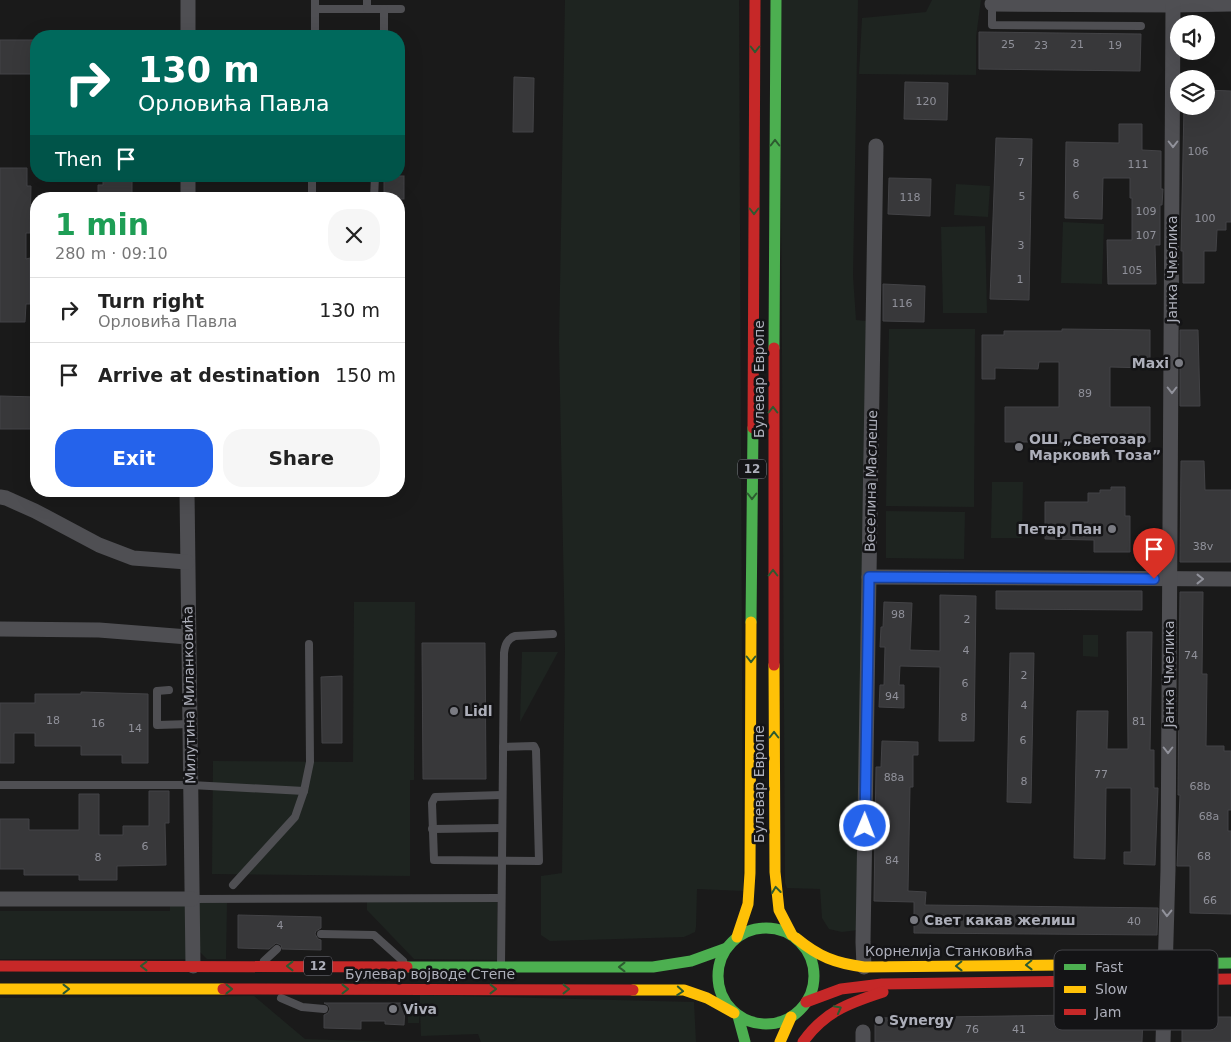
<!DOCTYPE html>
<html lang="en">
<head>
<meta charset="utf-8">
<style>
	:root { --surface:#fff; --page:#f6f6f6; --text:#222; --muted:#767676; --line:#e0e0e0; --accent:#2563eb }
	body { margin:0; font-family:"DejaVu Sans",sans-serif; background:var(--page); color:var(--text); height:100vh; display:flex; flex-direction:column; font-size:19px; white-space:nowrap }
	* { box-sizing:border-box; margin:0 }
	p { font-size:16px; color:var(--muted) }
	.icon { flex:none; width:28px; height:28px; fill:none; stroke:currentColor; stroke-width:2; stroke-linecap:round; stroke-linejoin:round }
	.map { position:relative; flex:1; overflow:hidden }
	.side { position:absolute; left:30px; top:192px; width:375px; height:305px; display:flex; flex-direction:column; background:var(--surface); border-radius:20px; box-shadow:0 5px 20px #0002 }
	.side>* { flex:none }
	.top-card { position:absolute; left:30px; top:30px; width:375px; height:152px; border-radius:20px; box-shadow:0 5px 20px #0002; background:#00695c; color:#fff; overflow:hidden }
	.buttons { position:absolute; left:1170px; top:15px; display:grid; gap:10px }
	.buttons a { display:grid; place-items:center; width:45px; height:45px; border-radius:50%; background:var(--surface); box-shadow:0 5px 20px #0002; font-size:25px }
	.pin { position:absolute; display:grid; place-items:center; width:42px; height:42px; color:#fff; margin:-51px -21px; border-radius:50% 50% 50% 0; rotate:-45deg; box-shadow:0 0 5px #0007 }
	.pin .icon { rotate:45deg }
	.me { position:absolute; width:55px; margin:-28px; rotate:1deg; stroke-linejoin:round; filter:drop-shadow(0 0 4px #0008) }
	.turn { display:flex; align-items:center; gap:18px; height:105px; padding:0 25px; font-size:22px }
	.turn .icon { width:65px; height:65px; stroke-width:2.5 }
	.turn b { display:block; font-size:35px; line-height:42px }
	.then { display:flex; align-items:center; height:48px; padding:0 25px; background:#0003; gap:10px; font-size:19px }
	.round { display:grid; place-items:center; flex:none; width:52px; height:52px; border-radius:20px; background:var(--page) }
	.overview { display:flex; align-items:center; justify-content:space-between; height:85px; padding:0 25px }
	h1 { font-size:30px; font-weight:700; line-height:38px; color:#1e9e55 }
	.button { display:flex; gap:10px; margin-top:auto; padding:10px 25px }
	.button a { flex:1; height:58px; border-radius:20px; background:var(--accent); color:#fff; font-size:20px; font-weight:700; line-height:58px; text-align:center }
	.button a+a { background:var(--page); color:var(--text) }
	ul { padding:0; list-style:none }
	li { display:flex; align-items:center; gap:15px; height:65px; padding:0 25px; border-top:1px solid var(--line) }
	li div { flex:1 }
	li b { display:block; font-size:19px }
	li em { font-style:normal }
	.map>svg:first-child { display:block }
	.green { fill:#1e2420 }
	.building { fill:#38383a; stroke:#434346 }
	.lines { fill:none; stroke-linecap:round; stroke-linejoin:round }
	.lane { stroke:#4f4f53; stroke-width:8 }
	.street { stroke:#4f4f53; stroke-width:15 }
	.fast { stroke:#4caf50; stroke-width:11 }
	.slow { stroke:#ffc107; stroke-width:11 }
	.jam { stroke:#c62828; stroke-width:11 }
	.oneway { stroke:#2d5a30 }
	.oneway2 { stroke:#91929b }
	.route-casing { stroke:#184099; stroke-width:12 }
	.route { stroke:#2563eb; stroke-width:9 }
	.poi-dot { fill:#7a7b82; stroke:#141416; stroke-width:2 }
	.labels { text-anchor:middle; stroke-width:5; stroke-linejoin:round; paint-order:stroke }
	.number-label { font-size:11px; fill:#90919a }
	.shield { fill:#141416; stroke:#7f8089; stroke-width:1 }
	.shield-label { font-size:12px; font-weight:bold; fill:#adafba }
	.street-label { font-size:14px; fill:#adafba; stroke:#141416 }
	.poi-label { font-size:14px; font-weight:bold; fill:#adafba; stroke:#141416; text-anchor:start }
	.key { fill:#141416; stroke:#424247; stroke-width:1 }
	.key-label { font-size:14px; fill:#adafba }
</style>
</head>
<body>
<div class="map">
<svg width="1231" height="1042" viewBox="0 0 1231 1042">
	<rect width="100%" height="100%" fill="#1a1a1a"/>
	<g class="green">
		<path d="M565,0h174l4,891 -46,-2 -1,38 -1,5 -11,5 -134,4 -9,-6v-59l21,-3 3,-225 -6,-305z"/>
		<path d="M780,0h78l-5,276 3,44 10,1 -8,609 -16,2 -13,-3 -7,-11 -2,-29 -33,-1 -2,-5z"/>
		<path d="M932,0h49l-5,37v38l-117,-1 3,-56 64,-6z"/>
		<path d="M956,184l34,2 -2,31 -34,-2z"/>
		<path d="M1063,222l41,2 -2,60 -41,-1z"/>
		<path d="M985,226l2,87h-44l-2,-86z"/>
		<path d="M889,329h86l-1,178 -88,-1z"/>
		<path d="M992,482h31l-1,56h-31z"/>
		<path d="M886,511l79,1 -1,47 -78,-1z"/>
		<path d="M354,602h61l-1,178h-4v96l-198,-2 1,-113 140,1z"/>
		<path d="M1083,635h15v22l-15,-1z"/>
		<path d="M522,652h36l-38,70z"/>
		<path d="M367,902h130l1,58 -84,-1 -47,-49z"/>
		<path d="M170,903h18v56h-188v-48h170z"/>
		<path d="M197,903h30l-1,56h-19l-9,-9z"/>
		<path d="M420,995l274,7 2,40h-215l-3,-8 -57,2 -1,-27 -1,14h-11v-16l12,1z"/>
		<path d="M254,996l51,43 88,3h-393v-44z"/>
	</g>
	<g class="building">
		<path d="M979,32l162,2 -1,37 -161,-2z"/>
		<rect x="0" y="40" width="36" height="34"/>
		<path d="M514,77l20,1 -1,54h-20z"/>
		<path d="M905,82l43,1 -1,37 -43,-1z"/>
		<path d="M1206,90l25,1v131h-5v8h-9l-1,21h-12v32h-21v-32h-2l3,-145h22z"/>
		<path d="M1119,124h23v26l19,1v38h2l-1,16h-2v40h-5l1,39h-48l-1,-44h25v-42h-2v-20h-27l-1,41 -37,-1 1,-76 53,1z"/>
		<path d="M996,138l36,1 -3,161 -39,-1z"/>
		<path d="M0,168h27v18h4l-1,47h-4v26l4,-1v46h-4l-1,18h-25z"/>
		<path d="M103,176h29v23h-34v-14h5z"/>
		<rect x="384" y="176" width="20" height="23"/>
		<path d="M889,178l42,1 -1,37 -42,-2z"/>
		<path d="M883,284l42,2 -1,36 -41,-1z"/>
		<path d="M1062,329l88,1v38l-40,-1v40h40v35h-145v-35h54v-45h-20l-1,7 -43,-1v11h-13v-44h22v-4h58z"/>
		<path d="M1180,330h18l2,76h-20z"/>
		<path d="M0,396l36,1v32h-36z"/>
		<path d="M1181,461h23l1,29h26v72h-51z"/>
		<path d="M1111,487h14v29h5v36h-36v-12l-49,-1v-37h43v-9h12v-3h11z"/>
		<path d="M996,591h146v19l-146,-1z"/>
		<path d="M1180,592h23l-1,82h5l-1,72h18v5h7v59h-3v21h3v83l-41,-1v-47h-13l3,-71h-2z"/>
		<path d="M940,595l36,1 -2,145h-35l1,-74 -40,-1 -1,19h5v23l-25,-1 1,-22h4l1,-38h-5l1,-20h2l1,-25 28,1 -2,47 30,1z"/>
		<path d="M1127,632h25l-2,118h4v38h4l-3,77 -31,-1v-12h7v-64h-25l-1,71 -31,-1 3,-147h31l-1,38h21z"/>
		<path d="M422,643h63l1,136h-63z"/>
		<path d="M1010,653h24l-3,150 -24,-1z"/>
		<path d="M342,676v67h-20l-1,-66z"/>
		<path d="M81,692l67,2v69h-26v-8h-41v-9h-46v-13h-21v30h-14v-60h35v-9h46z"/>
		<path d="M882,741l36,1v13h-5v32h-3l-2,104 18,1 -1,13 233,3 -1,27 -243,-2v-31l-40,-1 2,-134h5z"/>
		<path d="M149,791h20v32h-4l1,42 -49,1v14h-38v-5h-55v-6h-24v-50h29v11h50v-36h20v41h24v-9h26z"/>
		<path d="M238,915l83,2v11l-5,3 -1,3 3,5 3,1v10l-39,-1 -1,-4 -5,-2 -7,6 -31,-1z"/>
		<path d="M324,1003h81l-1,22 -19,-1v-3h-24v8l-37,-1v-13l4,-2 2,-4 -2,-4z"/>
		<path d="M1143,1014l-1,28h-267v-24z"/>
		<rect x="1182" y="1017" width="49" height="25"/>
	</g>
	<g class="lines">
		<g class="lane">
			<path d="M992,4v21l149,1"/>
			<path d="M315,9h52v-9"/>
			<path d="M367,9h34"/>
			<path d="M384,9v27"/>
			<path d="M315,36v-36"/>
			<path d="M312,199v-23"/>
			<path d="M374,199l1,-23"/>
			<path d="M169,690l-12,1v34l33,-1"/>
			<path d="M0,785h191l113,6 6,-29 -1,-118"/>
			<path d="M502,795l-67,2 -3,6 2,57 105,1 -3,-111 -2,-4 -31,1"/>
			<path d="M432,829l70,-1"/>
			<path d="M233,885l62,-68 9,-26"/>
			<path d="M192,899l309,-1"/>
			<path d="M321,934l53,1 29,26"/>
			<path d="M264,961l13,-12"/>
			<path d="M501,965l3,-312c1,-8 3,-14 11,-17l38,-2"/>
			<path d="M281,998l21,9 22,2"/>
		</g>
		<g class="street">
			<path d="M992,4l181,1 58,-1"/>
			<path d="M188,36v-36"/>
			<path d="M188,199v-23"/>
			<path d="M187,491l6,475"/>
			<path d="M0,497l6,1 29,13 64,34 34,13 54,4"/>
			<path d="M869,577l362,2"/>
			<path d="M0,629l99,1 89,7"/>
			<path d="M0,899h192"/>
			<path d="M864,967l-1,-25 13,-796"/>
			<path d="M863,1032v10"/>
			<path d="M1163,1042l5,-172 5,-865"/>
		</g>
		<g class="fast">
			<path d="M774,348l2,-348"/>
			<path d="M751,622l2,-194"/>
			<circle cx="766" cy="976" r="48"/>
			<path d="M1161,964l70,-1"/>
			<path d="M407,967h246l38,-6 36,-13"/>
			<path d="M738,1016l7,26"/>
		</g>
		<g class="slow">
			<path d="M774,665l1,207 4,38 13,25"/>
			<path d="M737,937l11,-33 2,-31 1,-251"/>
			<path d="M796,938c23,19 39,25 68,29l297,-3"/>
			<path d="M0,989h223"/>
			<path d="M633,990h51l23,8 27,15"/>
			<path d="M780,1042l11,-25"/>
		</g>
		<g class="jam">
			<path d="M753,428l2,-428"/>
			<path d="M774,665v-317"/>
			<path d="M0,966l407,1"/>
			<path d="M223,989l410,1"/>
			<path d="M806,1002l35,-13 41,-5 349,-5"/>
			<path d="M803,1042c21,-30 46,-39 80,-50"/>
		</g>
	</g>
	<defs><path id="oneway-chevron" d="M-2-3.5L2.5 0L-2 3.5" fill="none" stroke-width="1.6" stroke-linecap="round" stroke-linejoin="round" transform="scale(1.25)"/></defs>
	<g class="oneway">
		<use href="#oneway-chevron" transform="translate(755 49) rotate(90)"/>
		<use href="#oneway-chevron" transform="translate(775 143) rotate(-90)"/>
		<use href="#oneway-chevron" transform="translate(754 211) rotate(90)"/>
		<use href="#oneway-chevron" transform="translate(773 410) rotate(-90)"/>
		<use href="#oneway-chevron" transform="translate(752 496) rotate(90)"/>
		<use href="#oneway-chevron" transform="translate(773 573) rotate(-90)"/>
		<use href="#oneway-chevron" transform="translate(751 659) rotate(90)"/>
		<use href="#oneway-chevron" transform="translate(774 735) rotate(-90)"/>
		<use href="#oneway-chevron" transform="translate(776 890) rotate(-97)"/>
		<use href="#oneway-chevron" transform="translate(1029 965) rotate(179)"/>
		<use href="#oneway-chevron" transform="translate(144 966) rotate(180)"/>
		<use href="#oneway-chevron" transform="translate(290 966) rotate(-180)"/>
		<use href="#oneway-chevron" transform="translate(959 966) rotate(179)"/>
		<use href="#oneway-chevron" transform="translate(622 967) rotate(-180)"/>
		<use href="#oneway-chevron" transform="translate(66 989)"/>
		<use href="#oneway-chevron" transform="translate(229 989)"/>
		<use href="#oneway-chevron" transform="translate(345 989)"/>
		<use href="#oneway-chevron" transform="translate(493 989)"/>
		<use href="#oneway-chevron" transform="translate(566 989)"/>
		<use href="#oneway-chevron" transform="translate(680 991) rotate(4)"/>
		<use href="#oneway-chevron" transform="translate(838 1009) rotate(-28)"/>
	</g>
	<g class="oneway2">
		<use href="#oneway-chevron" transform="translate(1173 144) rotate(90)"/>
		<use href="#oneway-chevron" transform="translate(1172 390) rotate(90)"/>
		<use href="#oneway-chevron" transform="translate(1200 579)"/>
		<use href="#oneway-chevron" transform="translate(1168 750) rotate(90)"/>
		<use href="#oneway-chevron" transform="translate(1167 913) rotate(91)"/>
	</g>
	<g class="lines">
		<g class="route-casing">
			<path id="route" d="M865,826l4,-249 285,2"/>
		</g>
		<use href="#route" class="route"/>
	</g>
	<g class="poi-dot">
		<circle cx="1179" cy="363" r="5"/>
		<circle cx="1019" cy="447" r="5"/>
		<circle cx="1112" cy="529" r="5"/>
		<circle cx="454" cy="711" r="5"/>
		<circle cx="914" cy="920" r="5"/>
		<circle cx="393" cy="1009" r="5"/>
		<circle cx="879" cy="1020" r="5"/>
	</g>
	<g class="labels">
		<g class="number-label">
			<text x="1008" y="48">25</text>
			<text x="1077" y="48">21</text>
			<text x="1041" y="49">23</text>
			<text x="1115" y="49">19</text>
			<text x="926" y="105">120</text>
			<text x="1198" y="155">106</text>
			<text x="1021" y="166">7</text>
			<text x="1076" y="167">8</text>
			<text x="1138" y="168">111</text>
			<text x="1076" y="199">6</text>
			<text x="1022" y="200">5</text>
			<text x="910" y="201">118</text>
			<text x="1146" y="215">109</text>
			<text x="1205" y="222">100</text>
			<text x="1146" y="239">107</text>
			<text x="1021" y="249">3</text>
			<text x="1132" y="274">105</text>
			<text x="1020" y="283">1</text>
			<text x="902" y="307">116</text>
			<text x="1085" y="397">89</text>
			<text x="1203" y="550">38v</text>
			<text x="898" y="618">98</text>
			<text x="967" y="623">2</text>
			<text x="966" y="654">4</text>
			<text x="1191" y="659">74</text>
			<text x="1024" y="679">2</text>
			<text x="965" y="687">6</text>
			<text x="892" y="700">94</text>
			<text x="1024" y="709">4</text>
			<text x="964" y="721">8</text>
			<text x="53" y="724">18</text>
			<text x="1139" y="725">81</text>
			<text x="98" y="727">16</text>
			<text x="135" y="732">14</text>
			<text x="1023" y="744">6</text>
			<text x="1101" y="778">77</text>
			<text x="894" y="781">88a</text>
			<text x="1024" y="785">8</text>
			<text x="1200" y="790">68b</text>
			<text x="1209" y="820">68a</text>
			<text x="145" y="850">6</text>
			<text x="1204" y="860">68</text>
			<text x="98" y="861">8</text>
			<text x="892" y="864">84</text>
			<text x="1210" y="904">66</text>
			<text x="1134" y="925">40</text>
			<text x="280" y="929">4</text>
			<text x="972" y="1033">76</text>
			<text x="1019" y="1033">41</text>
		</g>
		<g class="shield">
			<rect x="738" y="459.5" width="28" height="19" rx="4"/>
			<rect x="304" y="956.5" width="28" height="19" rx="4"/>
		</g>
		<g class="shield-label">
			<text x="752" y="473">12</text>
			<text x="318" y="970">12</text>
		</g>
		<g class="street-label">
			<text transform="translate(1172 269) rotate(-90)" y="5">Јанка Чмелика</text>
			<text transform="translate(759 379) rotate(-90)" y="5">Булевар Европе</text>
			<text transform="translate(871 481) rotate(-89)" y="5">Веселина Маслеше</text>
			<text transform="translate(1169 674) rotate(-90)" y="5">Јанка Чмелика</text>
			<text transform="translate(189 695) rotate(-91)" y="5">Милутина Миланковића</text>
			<text transform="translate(759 784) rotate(-90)" y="5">Булевар Европе</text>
			<text x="949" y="956">Корнелија Станковића</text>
			<text x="430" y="979">Булевар војводе Степе</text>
		</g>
		<g class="poi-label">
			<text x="1169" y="368" text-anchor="end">Maxi</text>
			<text x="1029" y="444">ОШ „Светозар<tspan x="1029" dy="16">Марковић Тоза”</tspan></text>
			<text x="1102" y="534" text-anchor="end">Петар Пан</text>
			<text x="464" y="716">Lidl</text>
			<text x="924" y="925">Свет какав желиш</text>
			<text x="403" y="1014">Viva</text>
			<text x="889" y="1025">Synergy</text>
		</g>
	</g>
	<rect x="1054" y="950" width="164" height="80" rx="8" class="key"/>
	<rect x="1064" y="964" width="22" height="6" fill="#4caf50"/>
	<rect x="1064" y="986" width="22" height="7" fill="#ffc107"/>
	<rect x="1064" y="1009" width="22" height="6" fill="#c62828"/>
	<g class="key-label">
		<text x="1095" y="972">Fast</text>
		<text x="1095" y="994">Slow</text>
		<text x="1095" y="1017">Jam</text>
	</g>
</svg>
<div class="buttons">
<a><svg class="icon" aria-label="sound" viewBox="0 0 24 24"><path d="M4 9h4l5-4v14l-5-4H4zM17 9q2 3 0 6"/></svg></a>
<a><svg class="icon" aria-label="layers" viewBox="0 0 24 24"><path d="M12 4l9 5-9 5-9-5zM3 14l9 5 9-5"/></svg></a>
</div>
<div class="pin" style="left:1154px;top:579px;background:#d93025"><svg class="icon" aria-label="arrive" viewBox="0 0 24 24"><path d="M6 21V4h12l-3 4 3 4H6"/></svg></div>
<svg class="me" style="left:865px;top:826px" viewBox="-20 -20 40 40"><circle r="17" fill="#2563eb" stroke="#fff" stroke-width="3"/><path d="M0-11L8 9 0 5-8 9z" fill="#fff"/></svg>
<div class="top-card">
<div class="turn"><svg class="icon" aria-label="right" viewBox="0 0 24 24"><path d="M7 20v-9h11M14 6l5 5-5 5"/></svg><div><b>130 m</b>Орловића Павла</div></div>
<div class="then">Then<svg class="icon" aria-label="arrive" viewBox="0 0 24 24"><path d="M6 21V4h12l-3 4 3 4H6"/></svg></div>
</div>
<section class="side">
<div class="overview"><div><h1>1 min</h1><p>280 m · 09:10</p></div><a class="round"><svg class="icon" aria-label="close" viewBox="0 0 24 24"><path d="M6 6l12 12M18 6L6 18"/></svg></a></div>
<ul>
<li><svg class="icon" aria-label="right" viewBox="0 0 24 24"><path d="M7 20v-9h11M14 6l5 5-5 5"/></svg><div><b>Turn right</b><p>Орловића Павла</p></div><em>130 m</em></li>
<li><svg class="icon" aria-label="arrive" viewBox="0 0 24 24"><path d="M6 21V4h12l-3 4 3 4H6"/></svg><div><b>Arrive at destination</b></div><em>150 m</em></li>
</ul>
<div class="button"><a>Exit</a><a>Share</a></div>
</section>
</div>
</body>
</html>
